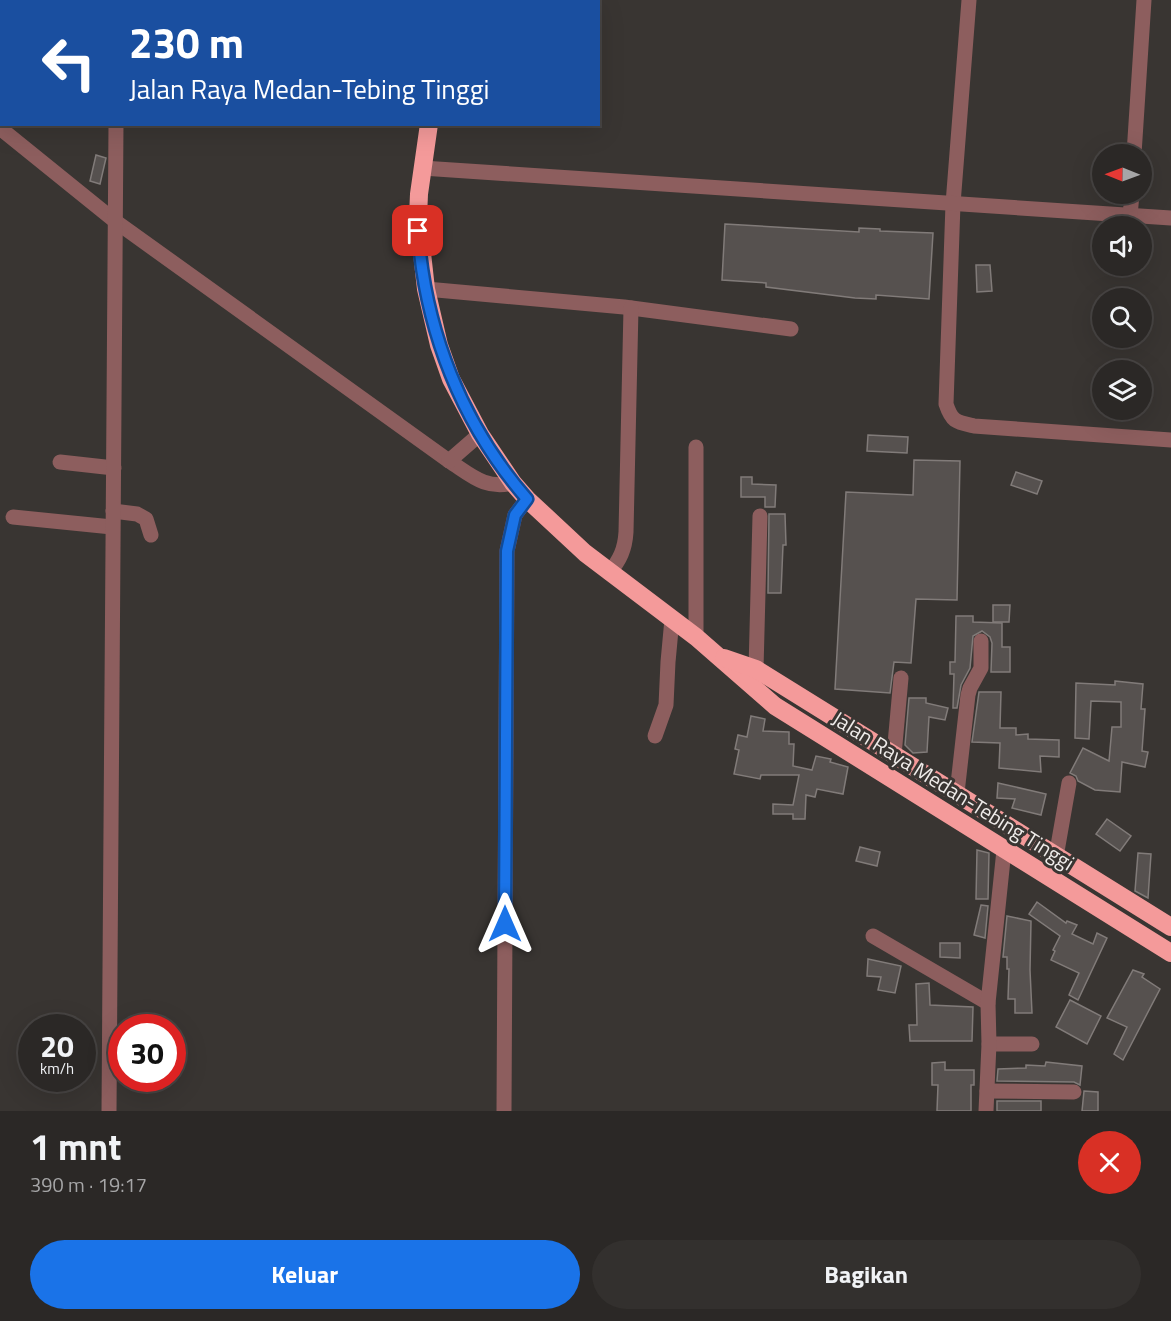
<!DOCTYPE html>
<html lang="id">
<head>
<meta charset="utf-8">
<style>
	:root { --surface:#2b2826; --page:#33302e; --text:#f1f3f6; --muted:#a6a6a7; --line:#474443; --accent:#1a73e8 }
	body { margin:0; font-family:"Titillium Web",sans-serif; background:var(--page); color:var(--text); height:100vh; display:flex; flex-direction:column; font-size:22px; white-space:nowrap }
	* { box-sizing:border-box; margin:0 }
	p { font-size:20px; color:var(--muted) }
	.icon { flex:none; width:33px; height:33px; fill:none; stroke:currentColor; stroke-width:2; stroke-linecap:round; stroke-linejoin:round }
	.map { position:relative; height:1111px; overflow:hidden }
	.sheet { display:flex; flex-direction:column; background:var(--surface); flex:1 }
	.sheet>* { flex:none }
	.banner { position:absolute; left:0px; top:0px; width:600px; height:126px; box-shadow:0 6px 24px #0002,0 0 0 2px var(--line); background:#1a4fa0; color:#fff; overflow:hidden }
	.needle { width:39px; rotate:271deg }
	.tools { position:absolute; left:1092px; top:144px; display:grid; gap:12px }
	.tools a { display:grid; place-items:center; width:60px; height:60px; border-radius:50%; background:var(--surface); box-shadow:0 6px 24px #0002,0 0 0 2px var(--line); font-size:30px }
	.speed { position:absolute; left:18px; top:1014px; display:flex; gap:12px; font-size:30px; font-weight:700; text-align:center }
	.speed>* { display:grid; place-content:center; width:78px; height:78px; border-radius:50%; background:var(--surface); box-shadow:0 6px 24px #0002,0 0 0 2px var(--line); line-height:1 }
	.speed small { font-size:15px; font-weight:400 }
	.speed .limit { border:9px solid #d22; background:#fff; color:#111 }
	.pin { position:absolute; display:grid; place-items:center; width:51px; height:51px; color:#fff; margin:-26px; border-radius:12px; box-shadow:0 3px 9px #0006 }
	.me { position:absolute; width:66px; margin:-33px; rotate:0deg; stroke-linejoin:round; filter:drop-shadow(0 0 4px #0008) }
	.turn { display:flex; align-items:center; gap:21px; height:126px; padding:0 30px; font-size:27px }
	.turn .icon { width:78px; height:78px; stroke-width:2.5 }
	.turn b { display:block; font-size:42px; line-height:51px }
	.round { display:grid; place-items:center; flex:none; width:63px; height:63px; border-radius:32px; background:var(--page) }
	.overview { display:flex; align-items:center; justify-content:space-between; height:102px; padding:0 30px }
	h1 { font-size:36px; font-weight:700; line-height:45px }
	.button { display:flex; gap:12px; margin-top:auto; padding:12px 30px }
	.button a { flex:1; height:69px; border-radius:36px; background:var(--accent); color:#fff; font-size:24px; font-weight:700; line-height:69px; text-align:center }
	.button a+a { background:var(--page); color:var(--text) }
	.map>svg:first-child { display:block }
	.building { fill:#56514f; stroke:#817b79; stroke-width:1.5 }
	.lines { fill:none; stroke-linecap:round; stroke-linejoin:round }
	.minor { stroke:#8d5e5e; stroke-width:15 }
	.highway { stroke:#f49a9a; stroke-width:18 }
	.route-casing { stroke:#114b97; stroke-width:15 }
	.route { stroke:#1a73e8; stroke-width:10 }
	.labels { text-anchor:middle; stroke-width:6; stroke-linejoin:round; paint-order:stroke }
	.street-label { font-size:21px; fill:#efecea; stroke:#393532 }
</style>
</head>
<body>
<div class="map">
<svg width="1171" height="1111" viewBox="0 0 1171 1111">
	<rect width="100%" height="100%" fill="#393532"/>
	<g class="building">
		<path d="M96,155l10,3 -6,26 -10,-3z"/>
		<path d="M725,224l134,8v-4l21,1v2l53,2 -4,66 -53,-4v4l-21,-1 -89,-11v-4l-44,-3z"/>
		<path d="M976,265h14l2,26 -15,1z"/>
		<path d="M868,435l40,2 -1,16 -40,-2z"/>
		<path d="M914,460l46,1 -3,139 -41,-1 -5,64 -17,-1 -4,31 -55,-4 11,-197 67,3z"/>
		<path d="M1016,472l26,9 -5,13 -26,-9z"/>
		<path d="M741,477h11v7l24,1 -1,22h-10v-10h-24z"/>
		<path d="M769,514h16l1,31h-3l-2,48h-13z"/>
		<path d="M993,605h17l-1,17h-16z"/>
		<path d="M956,616h17v6l29,1v24h8v25h-19l1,-29 -2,-6 -8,-6 -9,5 -3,32 -9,17 -4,23h-4l1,-34h-4v-12h5z"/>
		<path d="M1115,681l28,3 -2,25h4l-3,42 6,1 -3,15 -23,-5 -2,30 -25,-2 -17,-9 -2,-5 -6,-3 13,-25 26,13 3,-34h9v-25l-30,-1 -2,38 -14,-1 1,-55 39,2z"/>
		<path d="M979,692h22l-1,36h16v7l12,-1v5l31,1v17l-19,-1 1,16 -42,-4 1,-25 -28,-1z"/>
		<path d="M909,698h17v5l22,5 -3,12 -16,-3 -2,35 -14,1 -8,-8z"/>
		<path d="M751,716l14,3 -2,12 26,1v12h5l-1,22 19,4 4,-14 15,3 -1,3 18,5 -5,27 -26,-5 -2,8 -9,-2 -1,24h-12v-5h-20v-10l20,1 6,-30h-38l-1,4 -26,-5 5,-24 -4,-1 3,-14 9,2z"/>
		<path d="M998,783l48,11 -5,21 -29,-7 3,-9 -18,-1z"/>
		<path d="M1107,819l24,17 -11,15 -24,-17z"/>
		<path d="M860,847l20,5 -3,14 -21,-5z"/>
		<path d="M977,850l12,3 -1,46h-12z"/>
		<path d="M1138,853l13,1 -3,44 -13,-7z"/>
		<path d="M1037,902l29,21 1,-2 10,4 -5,9 21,10 4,-11 10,5 -29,62 -9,-5 10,-22 -28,-13 4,-9 -2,-1 7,-14 -31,-22z"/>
		<path d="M981,905l7,1 -3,32 -11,-3z"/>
		<path d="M1007,916l24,5 -1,49 2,43h-17v-14h-7l1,-30h-2v-12h-4z"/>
		<path d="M940,943h20v15l-20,-1z"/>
		<path d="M868,959l33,7 -6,27 -17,-3 3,-13 -14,-1z"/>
		<path d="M1133,970l11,4 -2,3 18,12 -37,71 -9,-6 13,-27 -20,-9z"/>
		<path d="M929,983l1,22 43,2 -1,34h-62l-1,-16h8l-1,-41z"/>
		<path d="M1070,1000l31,16 -14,28 -31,-17z"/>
		<path d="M945,1062v8h29v15h-3v26h-34l1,-26h-6v-22z"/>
		<path d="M1046,1062l36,4 -2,19 -6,-3 -77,-1 1,-12 28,-1v-3l19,1z"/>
		<path d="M1084,1091l14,1v19h-16z"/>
		<rect x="997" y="1101" width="44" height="10"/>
	</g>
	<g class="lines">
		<g class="minor">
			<path d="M969,0l-16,204 -7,200c6,18 10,18 28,22l197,14"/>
			<path d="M0,2h2"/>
			<path d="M117,2v-2"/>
			<path d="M0,57h2"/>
			<path d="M0,128l115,93 334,240c22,14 36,29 64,22"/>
			<path d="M1134,154l10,-154"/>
			<path d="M422,168l749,50"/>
			<path d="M1130,216l2,-22"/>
			<path d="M426,289l198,18 167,22"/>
			<path d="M449,461l31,-27"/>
			<path d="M60,462l54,6"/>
			<path d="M113,511l24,3 9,5 5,16"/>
			<path d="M13,517l99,10"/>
			<path d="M609,573c11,-13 16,-24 17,-41l5,-224"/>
			<path d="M696,637v-190"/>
			<path d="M756,669l4,-153"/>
			<path d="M655,736l11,-31 2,-43 4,-43"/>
			<path d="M894,755l7,-77"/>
			<path d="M957,793l11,-98 2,-7 11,-20v-27"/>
			<path d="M1056,857l13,-74"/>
			<path d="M873,936l115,67"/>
			<path d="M989,1044h43"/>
			<path d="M987,1091l87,1"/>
			<path d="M109,1111l7,-987"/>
			<path d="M504,1111l3,-560 8,-36 12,-16"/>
			<path d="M986,1111l3,-67 -1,-41 16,-153"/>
		</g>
		<g class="highway">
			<path d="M460,2v-2"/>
			<path d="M429,124l-10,70 -1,23 8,72 13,56 12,34 29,55 33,49 14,16 58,54 111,84 79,69 396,247"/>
			<path d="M724,658l32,11 415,258"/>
		</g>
	</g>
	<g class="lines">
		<g class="route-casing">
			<path id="route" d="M418,231c7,100 44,193 109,268l-12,16 -8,36 -2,373"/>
		</g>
		<use href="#route" class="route"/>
	</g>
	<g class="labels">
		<g class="street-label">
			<text transform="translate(953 791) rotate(32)" y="7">Jalan Raya Medan-Tebing Tinggi</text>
		</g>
	</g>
</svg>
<div class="tools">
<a><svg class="needle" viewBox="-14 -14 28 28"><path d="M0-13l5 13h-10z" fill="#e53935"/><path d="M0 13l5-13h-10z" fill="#a6a6a7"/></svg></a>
<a><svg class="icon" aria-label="sound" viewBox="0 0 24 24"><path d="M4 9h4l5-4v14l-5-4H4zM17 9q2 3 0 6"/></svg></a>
<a><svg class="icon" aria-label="search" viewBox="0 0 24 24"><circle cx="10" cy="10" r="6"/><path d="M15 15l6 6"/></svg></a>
<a><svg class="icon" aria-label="layers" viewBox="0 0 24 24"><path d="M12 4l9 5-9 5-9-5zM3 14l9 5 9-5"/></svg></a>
</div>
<div class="speed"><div>20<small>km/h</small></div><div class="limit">30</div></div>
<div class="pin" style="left:418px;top:231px;background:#d93025"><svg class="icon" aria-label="arrive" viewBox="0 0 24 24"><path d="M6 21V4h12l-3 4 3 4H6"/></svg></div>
<svg class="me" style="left:505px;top:924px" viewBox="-20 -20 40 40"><path d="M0-17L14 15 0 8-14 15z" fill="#1a73e8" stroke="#fff" stroke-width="4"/></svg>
<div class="banner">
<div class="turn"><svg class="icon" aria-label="left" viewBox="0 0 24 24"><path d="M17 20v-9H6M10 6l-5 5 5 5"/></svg><div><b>230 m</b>Jalan Raya Medan-Tebing Tinggi</div></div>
</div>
</div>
<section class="sheet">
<div class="overview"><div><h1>1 mnt</h1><p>390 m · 19:17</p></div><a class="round" style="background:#d93025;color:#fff"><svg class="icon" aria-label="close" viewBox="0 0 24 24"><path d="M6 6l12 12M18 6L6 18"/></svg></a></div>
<div class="button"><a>Keluar</a><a>Bagikan</a></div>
</section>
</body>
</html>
